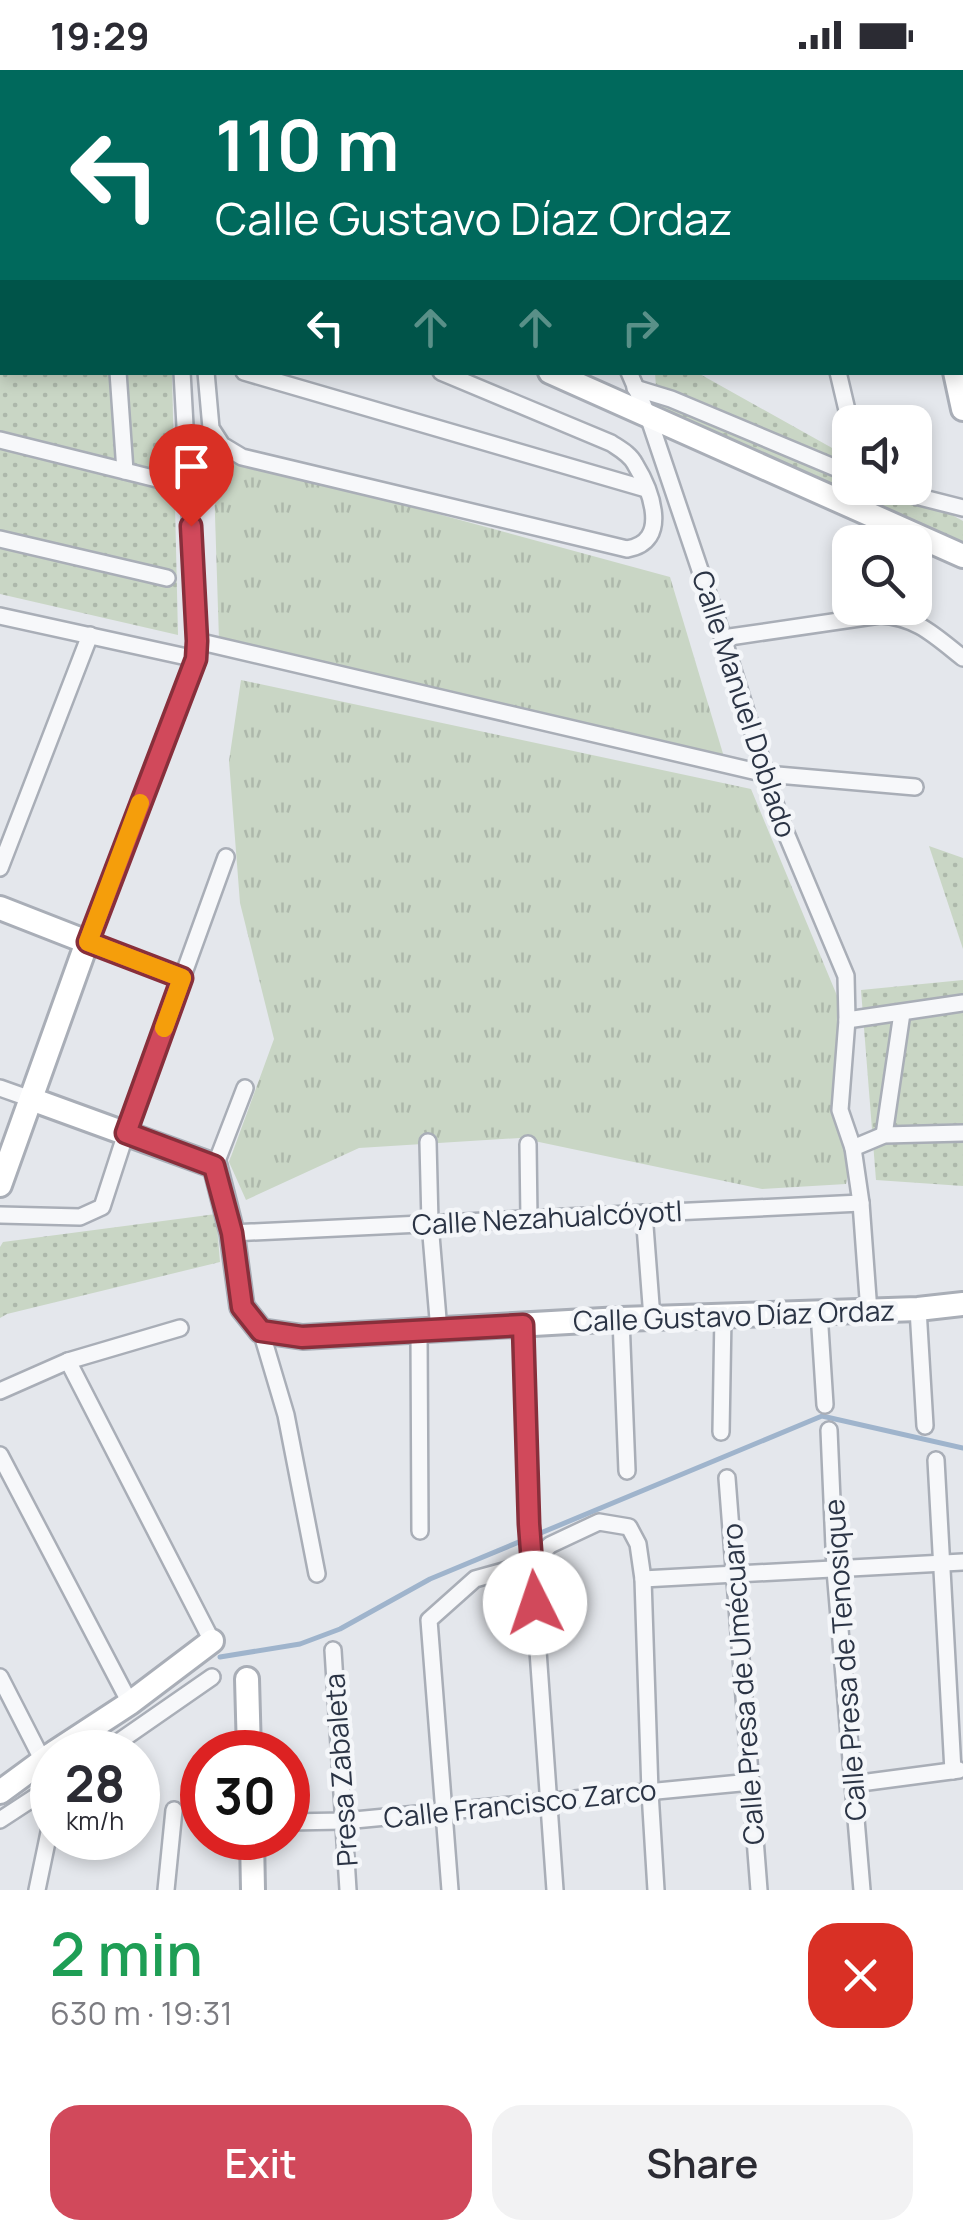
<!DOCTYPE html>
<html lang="en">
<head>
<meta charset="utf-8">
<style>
	:root { --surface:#fff; --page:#f2f2f3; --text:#2b2b33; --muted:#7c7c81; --accent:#d1495b }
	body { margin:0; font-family:Manrope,sans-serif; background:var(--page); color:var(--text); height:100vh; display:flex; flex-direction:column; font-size:38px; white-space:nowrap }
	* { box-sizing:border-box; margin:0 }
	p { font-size:32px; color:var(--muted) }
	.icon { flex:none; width:55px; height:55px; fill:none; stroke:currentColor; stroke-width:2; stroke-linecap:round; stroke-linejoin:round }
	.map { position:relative; height:1820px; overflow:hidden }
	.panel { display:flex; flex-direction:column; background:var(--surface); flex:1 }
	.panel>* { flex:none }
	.top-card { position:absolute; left:0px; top:0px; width:965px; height:305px; box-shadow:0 5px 15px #0003; background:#00695c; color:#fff; overflow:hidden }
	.buttons { position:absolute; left:832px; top:335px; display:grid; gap:20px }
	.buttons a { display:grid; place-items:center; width:100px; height:100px; border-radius:20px; background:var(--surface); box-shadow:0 5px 15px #0003; font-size:50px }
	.speed { position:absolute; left:30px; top:1660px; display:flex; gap:20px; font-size:50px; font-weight:700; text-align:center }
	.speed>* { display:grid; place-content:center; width:130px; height:130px; border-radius:50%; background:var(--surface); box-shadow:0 5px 15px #0003; line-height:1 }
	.speed small { font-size:25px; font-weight:400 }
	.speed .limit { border:15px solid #d22; background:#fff; color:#111 }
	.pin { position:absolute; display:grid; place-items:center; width:85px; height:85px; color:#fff; margin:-102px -42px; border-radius:50% 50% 50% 0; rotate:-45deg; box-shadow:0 0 10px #0007 }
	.pin .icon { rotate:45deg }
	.me { position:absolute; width:110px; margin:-55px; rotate:356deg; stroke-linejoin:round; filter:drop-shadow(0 0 8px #0008) }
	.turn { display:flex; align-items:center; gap:35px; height:210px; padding:0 50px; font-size:45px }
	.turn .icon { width:130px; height:130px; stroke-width:2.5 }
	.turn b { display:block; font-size:70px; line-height:85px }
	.lanes { display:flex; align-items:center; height:95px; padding:0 50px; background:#0003; justify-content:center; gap:50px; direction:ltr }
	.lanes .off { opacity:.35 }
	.round { display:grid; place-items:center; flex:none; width:105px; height:105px; border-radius:30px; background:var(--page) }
	.summary { display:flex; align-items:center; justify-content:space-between; height:170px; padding:0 50px }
	h1 { font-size:60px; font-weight:600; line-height:75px; color:#1e9e55 }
	.button { display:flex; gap:20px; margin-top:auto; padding:20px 50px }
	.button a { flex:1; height:115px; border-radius:30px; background:var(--accent); color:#fff; font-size:40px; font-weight:600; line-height:115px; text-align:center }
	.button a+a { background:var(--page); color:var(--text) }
	.status { display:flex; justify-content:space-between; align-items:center; height:70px; padding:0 50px; background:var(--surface); direction:ltr }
	.status svg { height:28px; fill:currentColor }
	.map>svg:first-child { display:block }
	.grass { fill:url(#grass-tufts) }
	.park { fill:url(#park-dots) }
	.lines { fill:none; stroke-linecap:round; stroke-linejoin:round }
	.stream { stroke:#9fb4cc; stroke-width:5 }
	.street-casing { stroke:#a9aeb7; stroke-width:20 }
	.secondary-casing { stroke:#a9aeb7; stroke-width:28 }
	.street { stroke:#f7f8fa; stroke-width:15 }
	.secondary { stroke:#fff; stroke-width:22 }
	.route-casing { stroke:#882f3b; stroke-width:25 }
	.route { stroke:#d1495b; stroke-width:18 }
	.slow { stroke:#f59e0b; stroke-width:18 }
	.labels { text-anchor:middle; stroke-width:9; stroke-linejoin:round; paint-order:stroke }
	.street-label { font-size:28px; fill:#2b3445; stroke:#f4f6f9 }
</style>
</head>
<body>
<div class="status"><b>19:29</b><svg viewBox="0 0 49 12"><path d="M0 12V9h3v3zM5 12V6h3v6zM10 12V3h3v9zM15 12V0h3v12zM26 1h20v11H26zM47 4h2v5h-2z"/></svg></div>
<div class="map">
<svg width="963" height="1820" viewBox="0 0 963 1820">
	<defs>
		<pattern id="grass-tufts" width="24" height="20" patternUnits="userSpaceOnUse" patternTransform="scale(2.5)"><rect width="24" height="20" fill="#c9d6c5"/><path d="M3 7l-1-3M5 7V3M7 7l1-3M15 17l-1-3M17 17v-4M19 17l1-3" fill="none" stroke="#adb8ab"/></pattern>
		<pattern id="park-dots" width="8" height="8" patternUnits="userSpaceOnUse" patternTransform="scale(2.5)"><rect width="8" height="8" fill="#c9d6c5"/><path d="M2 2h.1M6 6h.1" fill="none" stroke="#adb8ab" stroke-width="1.8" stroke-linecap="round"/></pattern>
	</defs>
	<rect width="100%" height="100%" fill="#e4e7ec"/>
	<g class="grass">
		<path d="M213,383l457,124 54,180 -505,-117z"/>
		<path d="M241,610l510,109 87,209 15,150 -7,36 -84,5 -242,-51 -161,10 -113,52 -17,-38 45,-123 -34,-136 -11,-142z"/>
	</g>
	<g class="park">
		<path d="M0,0h487l1,2h-486v33l-2,-1z"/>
		<path d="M0,73l2,1v228l170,1 6,262 -178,-41z"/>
		<path d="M655,303h43l152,85v30h53l60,33v31l-305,-137z"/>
		<path d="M929,776l34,12v91z"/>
		<path d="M963,910v206l-87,-6 -15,-190z"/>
		<path d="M216,1144l4,48 -213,52 -7,4v-71l3,-5z"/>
	</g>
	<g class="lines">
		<path class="stream" d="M220,1587l80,-13 40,-15 90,-50 392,-163 141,32"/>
		<g class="street-casing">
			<g id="street">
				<path d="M515,0l1,2"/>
				<path d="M962,103h1"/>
				<path d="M0,123l2,1"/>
				<path d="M0,227l2,2"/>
				<path d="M118,302l7,99"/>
				<path d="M206,302l5,56 11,17 20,12 385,92c44,-7 24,-59 8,-85 -5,-10 -15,-15 -24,-21l-170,-71"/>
				<path d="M244,302l402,117"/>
				<path d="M629,302l19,44 75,222 57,181 66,157 1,44 -7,90 13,38 8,55 8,109"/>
				<path d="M838,302l12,51"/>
				<path d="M635,318l36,11 179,75"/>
				<path d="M0,370l161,40"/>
				<path d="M884,418l79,20"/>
				<path d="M0,469l167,39"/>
				<path d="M0,546l196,43"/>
				<path d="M723,568l157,-23c37,2 55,21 83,43"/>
				<path d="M197,571l569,133 149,13"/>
				<path d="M0,798l90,-233"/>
				<path d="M182,909l-95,-37 109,-283 1,-18 -15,-269"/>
				<path d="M847,950l116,-17"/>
				<path d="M0,1018l31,11"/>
				<path d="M884,1065l18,-122"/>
				<path d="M428,1072l2,81 9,108"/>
				<path d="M528,1074l1,75"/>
				<path d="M853,1078l31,-13 79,-2"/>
				<path d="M215,1096l30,-78"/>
				<path d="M644,1143l8,105"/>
				<path d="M0,1145l80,2 22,-10 24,-74 100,-276"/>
				<path d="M232,1163l629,-30"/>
				<path d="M918,1239l7,117"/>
				<path d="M819,1242l6,93"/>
				<path d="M621,1249l6,152"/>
				<path d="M523,1255l6,199 26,366"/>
				<path d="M261,1261l25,84 31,159"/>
				<path d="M419,1262l1,199"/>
				<path d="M68,1291l144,280"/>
				<path d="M0,1321l68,-30 112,-33"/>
				<path d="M829,1360l6,140 27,320"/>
				<path d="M721,1362l2,-117"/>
				<path d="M0,1385l130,248"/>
				<path d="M936,1390l17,311"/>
				<path d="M727,1408l32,412"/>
				<path d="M643,1509l320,-17"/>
				<path d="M333,1580l15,240"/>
				<path d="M0,1607l43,84"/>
				<path d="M104,1682l108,-75"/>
				<path d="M853,1714l106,-14"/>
				<path d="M0,1750l52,-34"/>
				<path d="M288,1752l56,-1 407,-39"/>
				<path d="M37,1820l15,-72"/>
				<path d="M166,1820l8,-80"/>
				<path d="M450,1820l-21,-270 46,-41 57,-16 18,-18 49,-23 30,5 9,17 5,35 7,213 6,98"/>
			</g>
		</g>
		<g class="secondary-casing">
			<g id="secondary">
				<path d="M866,0v2"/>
				<path d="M0,49l2,2"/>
				<path d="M550,302l413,184"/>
				<path d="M955,302l8,37"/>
				<path d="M0,838l87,34 -87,243"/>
				<path d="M31,1029l184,67 17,67 10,74 19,24 42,6 318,-18 297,-10 45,-5"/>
				<path d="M247,1609l2,73"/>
				<path d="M55,1682l75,-49 82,-62"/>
				<path d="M0,1722l52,-38"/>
				<path d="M252,1768l1,52"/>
			</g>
		</g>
		<use href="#street" class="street"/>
		<use href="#secondary" class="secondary"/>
	</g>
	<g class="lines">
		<g class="route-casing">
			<path id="route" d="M191,456l6,115 -1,18 -108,283 94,36 -56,155 88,33 18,67 10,74 19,24 41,6 221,-12 6,199 6,79"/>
		</g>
		<use href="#route" class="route"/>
		<path class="slow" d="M140,733l-52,139 94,36 -18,50"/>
	</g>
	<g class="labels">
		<g class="street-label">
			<text transform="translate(744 634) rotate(72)" y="10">Calle Manuel Doblado</text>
			<text transform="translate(547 1148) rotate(-3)" y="10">Calle Nezahualcóyotl</text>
			<text transform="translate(734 1246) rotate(-2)" y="10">Calle Gustavo Díaz Ordaz</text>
			<text transform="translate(845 1590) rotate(-94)" y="10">Calle Presa de Tenosique</text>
			<text transform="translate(743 1614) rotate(-94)" y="10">Calle Presa de Umécuaro</text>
			<text transform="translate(341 1700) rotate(-94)" y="10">Presa Zabaleta</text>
			<text transform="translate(520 1734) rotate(-6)" y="10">Calle Francisco Zarco</text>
		</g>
	</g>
</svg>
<div class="buttons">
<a><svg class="icon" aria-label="sound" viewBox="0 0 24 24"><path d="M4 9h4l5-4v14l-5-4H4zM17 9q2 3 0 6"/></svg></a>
<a><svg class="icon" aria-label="search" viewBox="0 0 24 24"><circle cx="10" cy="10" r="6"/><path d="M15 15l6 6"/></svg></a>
</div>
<div class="speed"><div>28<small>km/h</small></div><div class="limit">30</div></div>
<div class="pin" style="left:191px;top:456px;background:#d93025"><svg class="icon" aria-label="arrive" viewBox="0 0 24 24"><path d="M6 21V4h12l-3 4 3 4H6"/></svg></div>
<svg class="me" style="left:535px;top:1533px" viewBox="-20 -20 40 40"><circle r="19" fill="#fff"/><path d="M0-13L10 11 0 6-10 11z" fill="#d1495b"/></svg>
<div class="top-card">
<div class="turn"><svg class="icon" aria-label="left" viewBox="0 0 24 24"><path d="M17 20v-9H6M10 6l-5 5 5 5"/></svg><div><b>110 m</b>Calle Gustavo Díaz Ordaz</div></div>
<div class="lanes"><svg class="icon" aria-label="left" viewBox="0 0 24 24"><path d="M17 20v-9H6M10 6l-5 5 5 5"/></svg><svg class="icon off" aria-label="ahead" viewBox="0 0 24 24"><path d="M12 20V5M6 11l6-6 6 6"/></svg><svg class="icon off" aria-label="ahead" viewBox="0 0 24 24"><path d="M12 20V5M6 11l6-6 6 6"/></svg><svg class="icon off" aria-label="right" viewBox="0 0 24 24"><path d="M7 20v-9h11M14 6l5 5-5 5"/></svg></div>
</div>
</div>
<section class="panel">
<div class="summary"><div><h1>2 min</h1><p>630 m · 19:31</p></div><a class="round" style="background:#d93025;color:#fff"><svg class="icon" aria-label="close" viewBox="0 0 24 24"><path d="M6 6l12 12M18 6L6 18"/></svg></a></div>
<div class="button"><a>Exit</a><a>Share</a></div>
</section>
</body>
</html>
